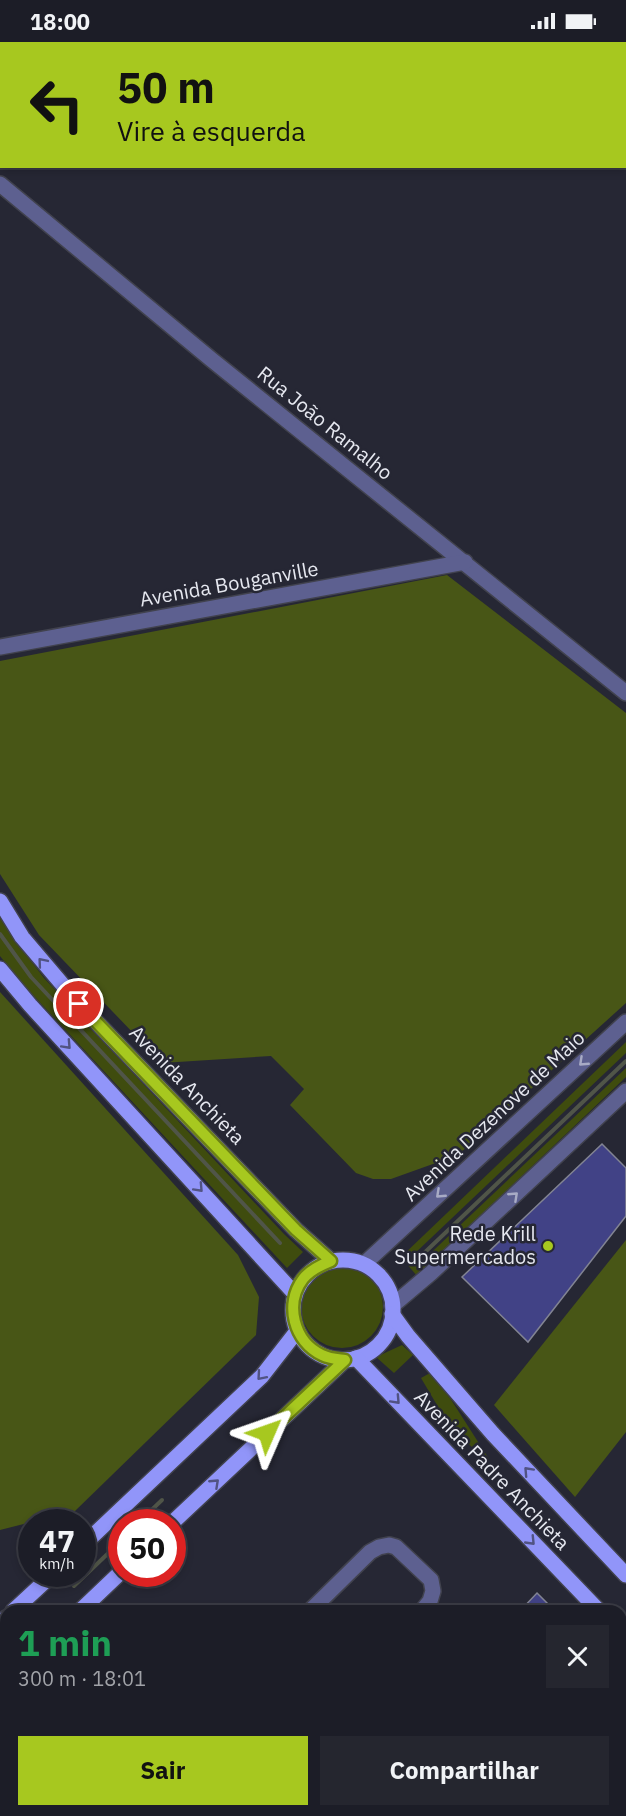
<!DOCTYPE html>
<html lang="pt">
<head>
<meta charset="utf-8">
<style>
	:root { --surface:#1c1d27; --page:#25262f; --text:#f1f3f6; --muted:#a0a2a7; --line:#3a3b44; --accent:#a7c81f }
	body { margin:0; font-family:"IBM Plex Sans",sans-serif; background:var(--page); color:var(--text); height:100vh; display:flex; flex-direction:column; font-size:22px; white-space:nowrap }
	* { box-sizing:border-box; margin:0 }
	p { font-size:20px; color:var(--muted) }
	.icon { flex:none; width:33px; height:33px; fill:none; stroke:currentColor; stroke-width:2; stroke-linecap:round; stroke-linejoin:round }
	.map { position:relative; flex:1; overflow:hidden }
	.sheet { position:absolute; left:0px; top:1563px; width:627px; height:212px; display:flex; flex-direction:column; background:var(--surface); border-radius:18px 18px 0 0; box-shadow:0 3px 9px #0003,0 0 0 2px var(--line) }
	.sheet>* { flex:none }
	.banner { position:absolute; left:0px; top:0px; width:627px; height:126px; box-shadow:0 3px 9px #0003,0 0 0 2px var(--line); background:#a7c81f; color:#111; overflow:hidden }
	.speed { position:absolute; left:18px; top:1467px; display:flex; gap:12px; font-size:30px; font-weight:700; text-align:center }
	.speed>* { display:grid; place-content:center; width:78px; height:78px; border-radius:50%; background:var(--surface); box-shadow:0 3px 9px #0003,0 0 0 2px var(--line); line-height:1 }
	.speed small { font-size:15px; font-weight:400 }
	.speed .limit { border:9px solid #d22; background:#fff; color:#111 }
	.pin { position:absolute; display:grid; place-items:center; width:51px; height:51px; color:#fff; margin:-26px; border:3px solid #fff; border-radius:50%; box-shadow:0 2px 6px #0007 }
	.me { position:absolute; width:66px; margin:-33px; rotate:47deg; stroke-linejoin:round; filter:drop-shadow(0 0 4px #0008) }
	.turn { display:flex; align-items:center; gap:21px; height:126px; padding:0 18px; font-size:27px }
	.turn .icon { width:78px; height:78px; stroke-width:2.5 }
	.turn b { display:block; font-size:42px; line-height:51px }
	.round { display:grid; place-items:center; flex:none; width:63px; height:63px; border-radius:0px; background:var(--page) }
	.summary { display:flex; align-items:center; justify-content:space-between; height:102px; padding:0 18px }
	h1 { font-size:36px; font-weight:700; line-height:45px; color:#1e9e55 }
	.primary-button { display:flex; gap:12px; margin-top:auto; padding:12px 18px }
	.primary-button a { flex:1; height:69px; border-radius:0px; background:var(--accent); color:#111; font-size:24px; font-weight:700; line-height:69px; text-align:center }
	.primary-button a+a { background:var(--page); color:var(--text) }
	.status { display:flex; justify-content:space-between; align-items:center; height:42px; padding:0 30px; background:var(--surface); direction:ltr }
	.status svg { height:16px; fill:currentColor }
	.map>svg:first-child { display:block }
	.green { fill:#3f4c0e }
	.forest { fill:#485616 }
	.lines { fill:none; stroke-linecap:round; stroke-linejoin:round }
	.stream { stroke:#505548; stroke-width:4 }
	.building { fill:#414286; stroke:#828493; stroke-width:1.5 }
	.minor-casing { stroke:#41424e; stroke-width:18 }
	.major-casing { stroke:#41424e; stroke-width:18 }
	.minor { stroke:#5d6090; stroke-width:15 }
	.major { stroke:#9195f9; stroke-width:15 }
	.oneway { stroke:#515383 }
	.oneway2 { stroke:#a8abc5 }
	.route-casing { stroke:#6d8214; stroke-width:15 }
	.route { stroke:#a7c81f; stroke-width:10 }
	.poi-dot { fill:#a7c81f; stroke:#262734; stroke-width:2 }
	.labels { text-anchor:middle; stroke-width:5; stroke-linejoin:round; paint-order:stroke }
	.street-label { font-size:20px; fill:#e6e8f0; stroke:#262734 }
	.poi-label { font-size:20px; fill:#e6e8f0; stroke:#262734; text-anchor:end }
</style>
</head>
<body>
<div class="status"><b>18:00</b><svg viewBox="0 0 49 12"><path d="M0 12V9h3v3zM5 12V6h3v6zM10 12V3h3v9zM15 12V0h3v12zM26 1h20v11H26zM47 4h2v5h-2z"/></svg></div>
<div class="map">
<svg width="626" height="1774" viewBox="0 0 626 1774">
	<rect width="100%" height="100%" fill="#262734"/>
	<g class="green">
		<path d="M0,875l25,36 19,25 240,256 19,18 -16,16 -268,-288 -19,-24z"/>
		<path d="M626,1000v11l-215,204 6,9 209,-198v9l-209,199 -16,-19z"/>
		<circle cx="342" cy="1265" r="41"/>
		<path d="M402,1303l11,10 -19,18 -18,-16z"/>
		<path d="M430,1331l20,25 39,61h-4l-35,-32 -29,-49z"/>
	</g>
	<g class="forest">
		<path d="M447,533l179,138v290l-168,152 -67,24h-18l-17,-6 -66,-68 14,-16 -33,-33 -109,7 -123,-128 -39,-61v-213z"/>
		<path d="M0,950l238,263 21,42 -3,38 -181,176 -75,19z"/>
		<path d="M626,1198v192l-51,65 -81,-92z"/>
	</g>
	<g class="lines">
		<g class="stream">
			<path d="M0,892l31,43 249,266"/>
			<path d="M421,1214l205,-195"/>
			<path d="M139,1480l23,-22"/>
			<path d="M74,1544l48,-46"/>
		</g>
	</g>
	<g class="building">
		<path d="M602,1102l24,24v48l-98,126 -66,-65z"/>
		<path d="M537,1551l18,18h-35z"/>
		<path d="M626,1647v44l-5,6v-44z"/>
		<path d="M375,1768h166l-5,6h-65l-4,-4 -5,4h-81z"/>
	</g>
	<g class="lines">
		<g class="minor-casing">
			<g id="minor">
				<path d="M155,0v2"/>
				<path d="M609,0l1,2"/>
				<path d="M626,20v1"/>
				<path d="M0,142l212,176 414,333"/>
				<path d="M0,605l465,-85"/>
				<path d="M364,1222l262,-242"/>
				<path d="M392,1264l39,-33 195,-182"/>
				<path d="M310,1569l60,-59 9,-5 10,-2 7,2 35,33 2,11 -3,10 -8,10"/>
				<path d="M101,1774l6,-6"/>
				<path d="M232,1774l5,-6"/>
			</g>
		</g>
		<g class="major-casing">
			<g id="major">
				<path d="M0,859l22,36 57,67 217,226 35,31"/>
				<path d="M0,927l30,36 265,289"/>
				<circle cx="343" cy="1268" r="50"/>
				<path d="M392,1272l16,22 85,98 133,141"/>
				<path d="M356,1316l243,253"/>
				<path d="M172,1481l173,-163"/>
				<path d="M82,1504l180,-170 35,-45"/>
				<path d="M13,1569l40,-37"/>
				<path d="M80,1569l42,-40"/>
				<path d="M0,1582l6,-6"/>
				<path d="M621,1590l5,5"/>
				<path d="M0,1645l6,-6"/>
			</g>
		</g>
		<use href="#minor" class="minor"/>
		<use href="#major" class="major"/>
	</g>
	<defs><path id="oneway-chevron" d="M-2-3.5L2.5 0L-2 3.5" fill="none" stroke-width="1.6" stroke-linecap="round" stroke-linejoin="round" transform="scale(1.5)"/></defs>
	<g class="oneway">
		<use href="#oneway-chevron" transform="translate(42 920) rotate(-130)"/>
		<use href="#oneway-chevron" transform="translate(67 1003) rotate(47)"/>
		<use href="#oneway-chevron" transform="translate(199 1146) rotate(47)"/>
		<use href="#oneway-chevron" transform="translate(261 1334) rotate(131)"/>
		<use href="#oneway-chevron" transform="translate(396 1358) rotate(47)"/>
		<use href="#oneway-chevron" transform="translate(528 1429) rotate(-133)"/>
		<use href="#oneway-chevron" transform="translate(215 1441) rotate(-43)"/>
		<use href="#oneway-chevron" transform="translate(531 1499) rotate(46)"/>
	</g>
	<g class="oneway2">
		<use href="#oneway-chevron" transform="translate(583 1020) rotate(137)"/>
		<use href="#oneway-chevron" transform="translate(440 1152) rotate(137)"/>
		<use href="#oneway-chevron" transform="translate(514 1154) rotate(-43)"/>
	</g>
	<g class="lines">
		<g class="route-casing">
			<path id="route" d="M79,962l217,226 35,31c-10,4 -21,9 -28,18 -19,25 -9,63 19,76 8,4 15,4 23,5l-78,73"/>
		</g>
		<use href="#route" class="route"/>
	</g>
	<circle class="poi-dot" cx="548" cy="1204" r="6"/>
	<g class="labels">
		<g class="street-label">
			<text transform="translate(325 381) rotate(39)" y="7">Rua João Ramalho</text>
			<text transform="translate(229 542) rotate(-10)" y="7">Avenida Bouganville</text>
			<text transform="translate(187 1043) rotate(46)" y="7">Avenida Anchieta</text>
			<text transform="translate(494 1074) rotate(-43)" y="7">Avenida Dezenove de Maio</text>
			<text transform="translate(492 1428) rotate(46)" y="7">Avenida Padre Anchieta</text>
		</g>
		<g class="poi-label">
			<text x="536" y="1199">Rede Krill<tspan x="536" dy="23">Supermercados</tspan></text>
		</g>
	</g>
</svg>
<div class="speed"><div>47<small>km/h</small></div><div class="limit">50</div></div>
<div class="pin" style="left:79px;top:962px;background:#d93025"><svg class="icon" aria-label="arrive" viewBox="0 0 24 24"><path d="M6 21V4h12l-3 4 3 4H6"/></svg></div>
<svg class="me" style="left:267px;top:1391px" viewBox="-20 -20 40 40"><path d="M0-17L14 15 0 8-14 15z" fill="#a7c81f" stroke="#fff" stroke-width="4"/></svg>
<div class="banner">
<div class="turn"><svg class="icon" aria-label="left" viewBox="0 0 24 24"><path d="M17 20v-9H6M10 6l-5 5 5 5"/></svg><div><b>50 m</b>Vire à esquerda</div></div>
</div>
<section class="sheet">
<div class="summary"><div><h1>1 min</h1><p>300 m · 18:01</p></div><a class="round"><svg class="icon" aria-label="close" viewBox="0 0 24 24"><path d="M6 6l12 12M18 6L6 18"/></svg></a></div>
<div class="primary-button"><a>Sair</a><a>Compartilhar</a></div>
</section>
</div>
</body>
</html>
